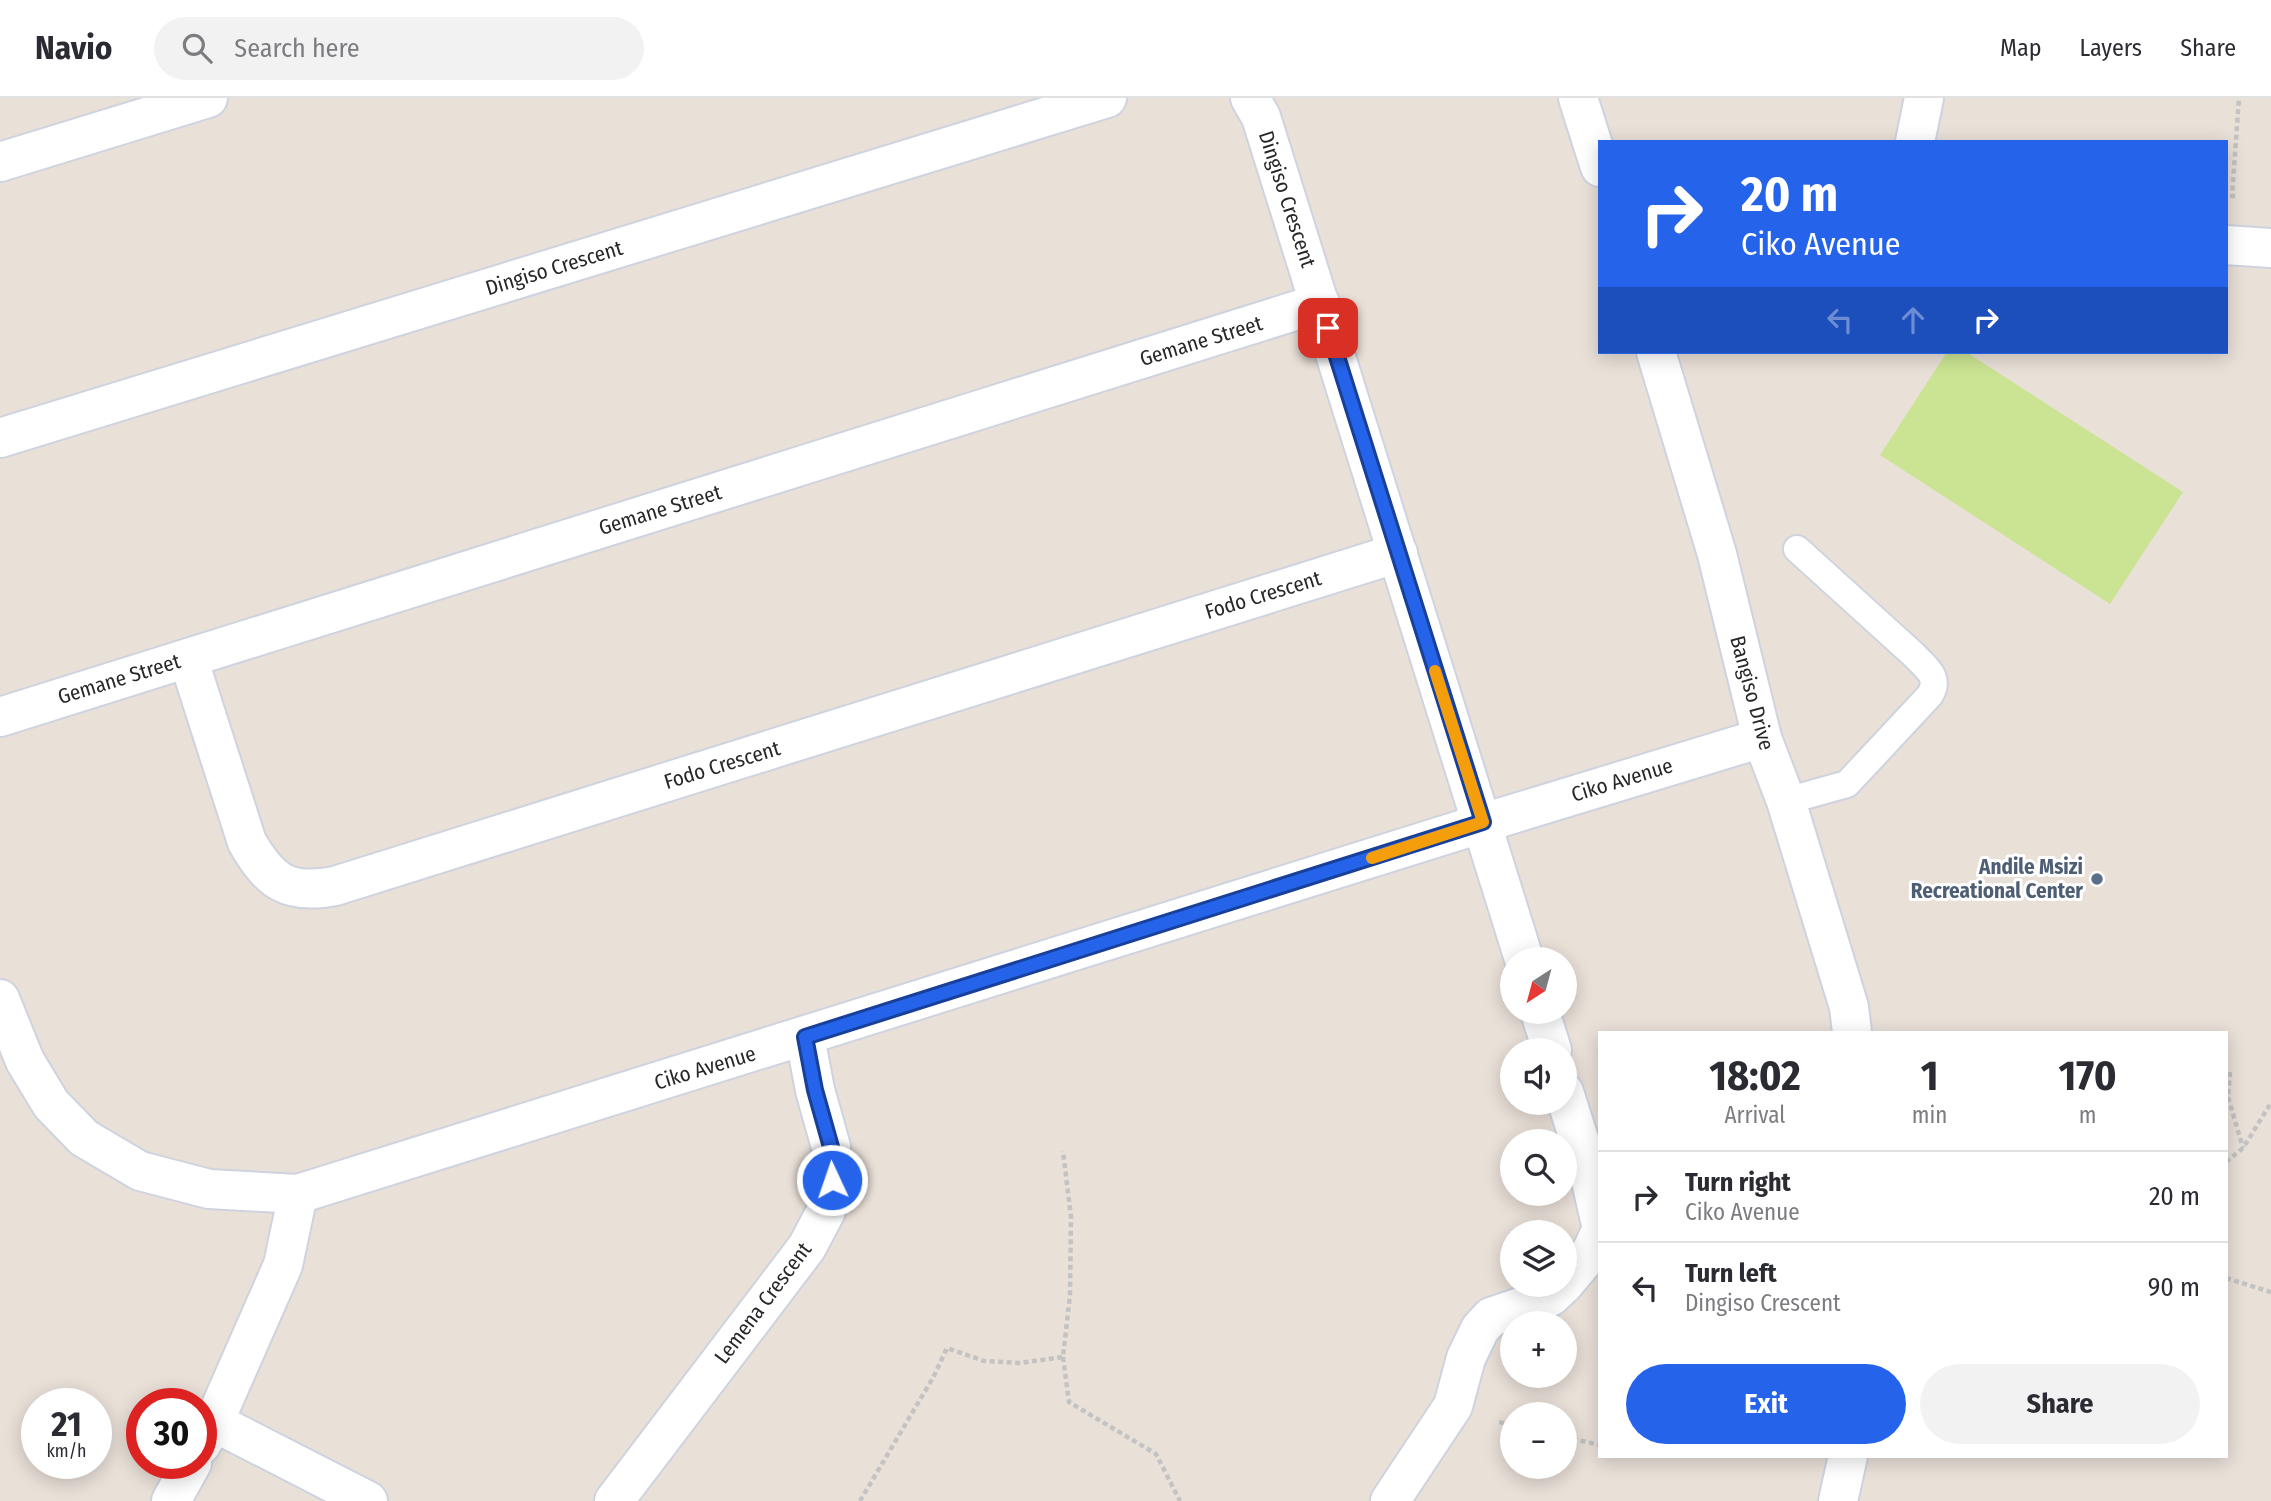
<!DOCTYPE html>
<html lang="en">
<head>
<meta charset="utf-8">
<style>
	:root { --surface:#fff; --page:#f2f2f3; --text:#2b2b33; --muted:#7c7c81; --line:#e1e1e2; --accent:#2563eb }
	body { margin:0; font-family:"Fira Sans Condensed",sans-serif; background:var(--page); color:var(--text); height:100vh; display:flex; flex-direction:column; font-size:26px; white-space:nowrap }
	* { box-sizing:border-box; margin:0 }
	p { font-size:23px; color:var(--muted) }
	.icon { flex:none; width:38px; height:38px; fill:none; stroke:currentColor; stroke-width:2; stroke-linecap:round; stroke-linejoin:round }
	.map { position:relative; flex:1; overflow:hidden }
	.panel { position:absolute; left:1598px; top:933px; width:630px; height:427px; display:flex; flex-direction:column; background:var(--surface); border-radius:0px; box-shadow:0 4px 18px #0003 }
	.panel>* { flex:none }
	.top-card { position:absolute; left:1598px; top:42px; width:630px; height:214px; border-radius:0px; box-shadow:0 4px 18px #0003; background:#2563eb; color:#fff; overflow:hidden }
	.needle { width:46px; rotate:216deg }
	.buttons { position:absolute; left:1500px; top:849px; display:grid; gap:14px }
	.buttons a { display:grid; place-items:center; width:77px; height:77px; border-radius:50%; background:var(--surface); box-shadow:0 4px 18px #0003; font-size:35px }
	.speed { position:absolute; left:21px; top:1290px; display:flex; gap:14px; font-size:35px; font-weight:700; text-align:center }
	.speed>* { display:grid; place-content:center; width:91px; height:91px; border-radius:50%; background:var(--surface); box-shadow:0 4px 18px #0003; line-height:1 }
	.speed small { font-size:18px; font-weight:400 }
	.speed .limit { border:10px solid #d22; background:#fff; color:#111 }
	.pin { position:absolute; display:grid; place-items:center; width:60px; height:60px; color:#fff; margin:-30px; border-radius:14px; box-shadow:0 4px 10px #0006 }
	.me { position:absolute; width:77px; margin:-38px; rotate:357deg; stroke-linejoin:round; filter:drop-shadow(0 0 5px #0008) }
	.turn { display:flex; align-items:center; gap:24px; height:147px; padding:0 28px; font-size:32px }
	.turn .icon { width:91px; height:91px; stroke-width:2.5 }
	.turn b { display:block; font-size:49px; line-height:60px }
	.lanes { display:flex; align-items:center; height:66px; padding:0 28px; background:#0003; justify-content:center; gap:35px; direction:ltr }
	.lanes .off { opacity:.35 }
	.eta { display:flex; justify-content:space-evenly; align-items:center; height:119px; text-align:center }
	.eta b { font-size:42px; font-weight:700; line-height:49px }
	.cta { display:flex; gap:14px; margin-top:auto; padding:14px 28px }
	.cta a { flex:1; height:80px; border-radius:42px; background:var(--accent); color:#fff; font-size:28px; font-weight:700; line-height:80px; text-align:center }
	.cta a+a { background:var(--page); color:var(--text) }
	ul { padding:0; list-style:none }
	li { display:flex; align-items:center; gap:21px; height:91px; padding:0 28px; border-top:2px solid var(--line) }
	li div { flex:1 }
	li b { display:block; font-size:26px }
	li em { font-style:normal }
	header { display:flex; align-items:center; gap:42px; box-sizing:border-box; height:98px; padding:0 35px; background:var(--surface); border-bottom:2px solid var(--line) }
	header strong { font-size:33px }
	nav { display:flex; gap:38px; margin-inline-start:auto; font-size:24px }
	.search { width:490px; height:63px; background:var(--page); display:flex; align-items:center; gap:18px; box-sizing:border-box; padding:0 24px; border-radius:38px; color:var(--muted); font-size:26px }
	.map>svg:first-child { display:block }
	.pitch { fill:#cbe493 }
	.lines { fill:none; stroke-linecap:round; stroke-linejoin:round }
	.lane-casing { stroke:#ced3df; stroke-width:30 }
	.street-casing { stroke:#ced3df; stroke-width:42 }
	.path { stroke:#c3c3c3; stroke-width:4.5; stroke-dasharray:5 3.5; stroke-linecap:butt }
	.lane { stroke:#fff; stroke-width:26 }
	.street { stroke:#fff; stroke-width:38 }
	.route-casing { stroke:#184099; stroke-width:18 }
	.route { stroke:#2563eb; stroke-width:12 }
	.slow { stroke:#f59e0b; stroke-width:12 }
	.service-dot { fill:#5c6f8a; stroke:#fff; stroke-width:2.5 }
	.labels { text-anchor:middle; stroke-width:6; stroke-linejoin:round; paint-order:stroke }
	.street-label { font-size:21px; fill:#272727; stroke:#fff }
	.service-label { font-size:21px; font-weight:bold; fill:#4e5e75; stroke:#fff; text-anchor:end }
</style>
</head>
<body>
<header>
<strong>Navio</strong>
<div class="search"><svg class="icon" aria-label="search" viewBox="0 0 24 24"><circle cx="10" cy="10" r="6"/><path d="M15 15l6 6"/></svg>Search here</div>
<nav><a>Map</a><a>Layers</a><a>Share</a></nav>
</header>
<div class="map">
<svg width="2271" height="1403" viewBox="0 0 2271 1403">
	<rect width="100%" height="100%" fill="#e9e0d8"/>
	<path class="pitch" d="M1947,254h19l217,140 -73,112 -230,-149z"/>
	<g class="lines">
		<g class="lane-casing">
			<path id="lane" d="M1786,703l61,-17 83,-89c11,-18 -4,-27 -16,-40l-117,-106"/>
		</g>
		<g class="street-casing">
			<g id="street">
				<path d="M1250,0l11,19 263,842"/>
				<path d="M1578,0l22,69"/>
				<path d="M1915,44l9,-44"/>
				<path d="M0,64l208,-64"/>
				<path d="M2226,147l45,3"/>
				<path d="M1656,254l61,202 45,184 24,63 63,206 3,25"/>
				<path d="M0,340l1107,-340"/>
				<path d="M188,560l59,184c23,40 41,53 88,44l1063,-333"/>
				<path d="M0,619l1320,-414"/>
				<path d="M0,901l25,62 26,43 33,34 56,33 69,18 89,5 1185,-371 279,-85"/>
				<path d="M1540,914l12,38"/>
				<path d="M1564,994l24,76 12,52"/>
				<path d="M1564,1186l27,-32 9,-19"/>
				<path d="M214,1324l154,79"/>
				<path d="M201,1347l13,-23 69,-157 15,-71"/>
				<path d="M171,1403l21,-38"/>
				<path d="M614,1403l193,-254 19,-36 6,-31 -1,-33 -16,-57 -10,-53"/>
				<path d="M1390,1403l63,-95 13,-48 14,-29 11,-12 59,-20 14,-13"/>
				<path d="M1838,1403l10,-45"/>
			</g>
		</g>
		<g class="path">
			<path d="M2235,98h-3l7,-98"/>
			<path d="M2230,974l-2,25 15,51"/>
			<path d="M2226,1064l17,-14 28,-45"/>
			<path d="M2226,1180l45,14"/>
			<path d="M1063,1259l6,45 87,52 24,47"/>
			<path d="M1499,1324l13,3"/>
			<path d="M1564,1339l36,8"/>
			<path d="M860,1403l74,-125 13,-28 37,13 36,2 43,-6 7,-62 1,-78 -8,-66"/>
		</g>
		<use href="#lane" class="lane"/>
		<use href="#street" class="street"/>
	</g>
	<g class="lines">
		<g class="route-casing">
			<path id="route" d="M832,1082l-1,-33 -16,-57 -10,-53 678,-215 -155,-494"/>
		</g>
		<use href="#route" class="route"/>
		<path class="slow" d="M1372,760l111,-36 -48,-151"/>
	</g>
	<circle class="service-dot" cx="2097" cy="781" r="7"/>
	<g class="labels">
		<g class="street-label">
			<text transform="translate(1287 101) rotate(72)" y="7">Dingiso Crescent</text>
			<text transform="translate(554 170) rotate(-17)" y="7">Dingiso Crescent</text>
			<text transform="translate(1201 243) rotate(-17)" y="7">Gemane Street</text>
			<text transform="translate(660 412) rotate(-17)" y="7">Gemane Street</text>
			<text transform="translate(1263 497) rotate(-17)" y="7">Fodo Crescent</text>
			<text transform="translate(119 581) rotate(-17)" y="7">Gemane Street</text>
			<text transform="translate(1752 595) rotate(75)" y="7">Bangiso Drive</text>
			<text transform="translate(722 667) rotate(-17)" y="7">Fodo Crescent</text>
			<text transform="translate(1622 682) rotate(-17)" y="7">Ciko Avenue</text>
			<text transform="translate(705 970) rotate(-17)" y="7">Ciko Avenue</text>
			<text transform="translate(763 1205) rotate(-53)" y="7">Lemena Crescent</text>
		</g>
		<g class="service-label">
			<text x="2083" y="776">Andile Msizi<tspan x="2083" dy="24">Recreational Center</tspan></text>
		</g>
	</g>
</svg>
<div class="buttons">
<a><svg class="needle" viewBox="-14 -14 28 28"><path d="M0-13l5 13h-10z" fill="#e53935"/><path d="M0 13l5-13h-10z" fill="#7c7c81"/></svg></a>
<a><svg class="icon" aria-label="sound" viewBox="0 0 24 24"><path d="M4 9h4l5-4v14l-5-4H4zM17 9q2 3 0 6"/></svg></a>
<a><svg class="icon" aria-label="search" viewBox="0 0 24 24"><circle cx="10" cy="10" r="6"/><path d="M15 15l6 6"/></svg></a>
<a><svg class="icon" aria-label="layers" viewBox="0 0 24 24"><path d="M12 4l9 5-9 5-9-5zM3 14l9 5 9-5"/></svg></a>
<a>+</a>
<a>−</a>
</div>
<div class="speed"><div>21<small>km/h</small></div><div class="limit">30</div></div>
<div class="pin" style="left:1328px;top:230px;background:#d93025"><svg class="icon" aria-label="arrive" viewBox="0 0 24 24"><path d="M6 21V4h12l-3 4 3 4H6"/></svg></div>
<svg class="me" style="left:832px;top:1082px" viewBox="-20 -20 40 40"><circle r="17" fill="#2563eb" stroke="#fff" stroke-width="3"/><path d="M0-11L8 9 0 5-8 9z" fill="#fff"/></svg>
<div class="top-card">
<div class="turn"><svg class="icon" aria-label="right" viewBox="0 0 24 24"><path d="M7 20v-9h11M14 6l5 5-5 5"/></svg><div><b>20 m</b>Ciko Avenue</div></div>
<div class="lanes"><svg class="icon off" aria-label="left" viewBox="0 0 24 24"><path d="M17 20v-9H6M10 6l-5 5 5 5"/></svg><svg class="icon off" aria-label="ahead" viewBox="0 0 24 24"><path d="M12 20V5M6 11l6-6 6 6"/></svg><svg class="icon" aria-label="right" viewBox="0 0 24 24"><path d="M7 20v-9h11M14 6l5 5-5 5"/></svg></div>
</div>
<section class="panel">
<div class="eta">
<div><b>18:02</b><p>Arrival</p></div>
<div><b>1</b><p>min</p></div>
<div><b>170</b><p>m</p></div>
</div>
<ul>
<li><svg class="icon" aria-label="right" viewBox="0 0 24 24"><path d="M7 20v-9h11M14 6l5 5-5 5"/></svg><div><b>Turn right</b><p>Ciko Avenue</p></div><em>20 m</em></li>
<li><svg class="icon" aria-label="left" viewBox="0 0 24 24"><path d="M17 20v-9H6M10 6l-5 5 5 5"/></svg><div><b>Turn left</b><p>Dingiso Crescent</p></div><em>90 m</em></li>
</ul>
<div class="cta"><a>Exit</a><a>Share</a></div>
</section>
</div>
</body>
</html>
